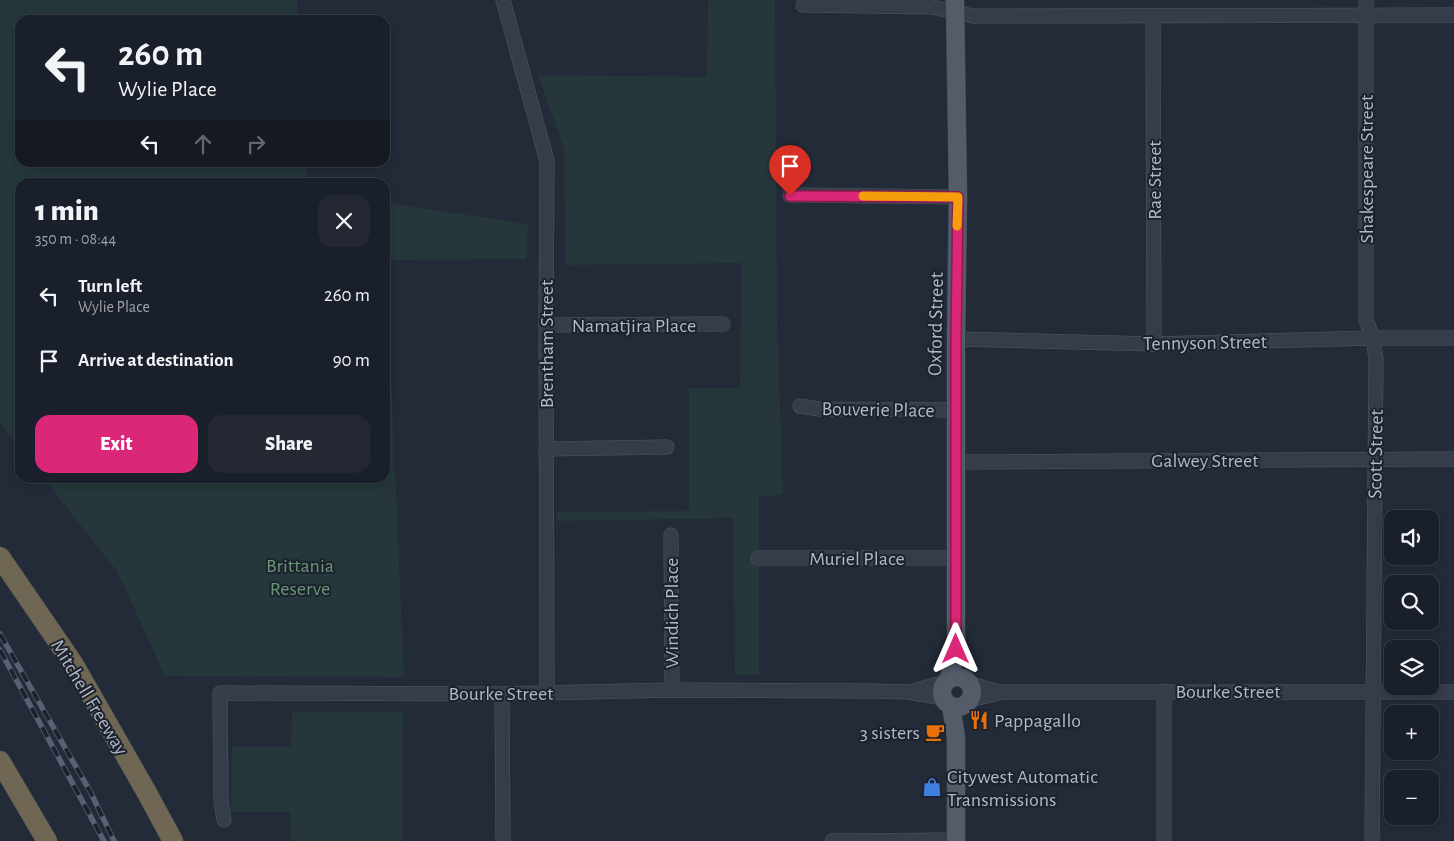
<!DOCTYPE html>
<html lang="en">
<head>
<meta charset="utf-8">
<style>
	:root { --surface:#1a202b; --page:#232833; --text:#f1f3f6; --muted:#9fa3a9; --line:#383e47; --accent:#db2777 }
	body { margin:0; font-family:"Alegreya Sans",sans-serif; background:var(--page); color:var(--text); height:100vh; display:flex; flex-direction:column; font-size:19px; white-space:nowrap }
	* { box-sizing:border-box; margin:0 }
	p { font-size:16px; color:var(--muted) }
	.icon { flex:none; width:28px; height:28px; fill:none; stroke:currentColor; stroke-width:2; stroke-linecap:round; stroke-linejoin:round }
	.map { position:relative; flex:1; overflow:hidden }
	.panel { position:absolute; left:15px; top:178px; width:375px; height:305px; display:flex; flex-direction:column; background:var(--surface); border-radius:15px; box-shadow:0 2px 8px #0003,0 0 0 1px var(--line) }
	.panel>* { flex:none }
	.banner { position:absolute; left:15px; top:15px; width:375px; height:152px; border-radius:15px; box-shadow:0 2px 8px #0003,0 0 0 1px var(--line); background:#1a202b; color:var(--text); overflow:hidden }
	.fabs { position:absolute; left:1384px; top:510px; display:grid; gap:10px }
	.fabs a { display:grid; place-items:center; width:55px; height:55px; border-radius:10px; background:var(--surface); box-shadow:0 2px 8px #0003,0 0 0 1px var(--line); font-size:25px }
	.pin { position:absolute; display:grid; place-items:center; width:42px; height:42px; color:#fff; margin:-51px -21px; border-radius:50% 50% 50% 0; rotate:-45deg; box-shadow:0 0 5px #0007 }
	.pin .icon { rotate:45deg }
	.me { position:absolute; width:55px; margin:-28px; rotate:0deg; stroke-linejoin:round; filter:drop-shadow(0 0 4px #0008) }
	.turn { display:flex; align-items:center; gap:18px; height:105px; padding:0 20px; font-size:22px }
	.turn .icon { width:65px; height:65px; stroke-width:2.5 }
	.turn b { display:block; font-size:35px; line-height:42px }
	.lanes { display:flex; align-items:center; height:48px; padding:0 20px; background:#0003; justify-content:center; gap:25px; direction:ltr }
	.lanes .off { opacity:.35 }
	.round { display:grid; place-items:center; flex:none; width:52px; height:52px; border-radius:15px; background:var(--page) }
	.overview { display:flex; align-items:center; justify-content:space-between; height:85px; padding:0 20px }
	h1 { font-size:30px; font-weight:800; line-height:38px }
	.button { display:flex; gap:10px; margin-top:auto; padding:10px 20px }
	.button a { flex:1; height:58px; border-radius:15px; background:var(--accent); color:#fff; font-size:20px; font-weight:800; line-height:58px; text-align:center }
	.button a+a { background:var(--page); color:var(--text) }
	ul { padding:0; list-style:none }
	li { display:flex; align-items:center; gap:15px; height:65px; padding:0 20px }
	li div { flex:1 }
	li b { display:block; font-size:19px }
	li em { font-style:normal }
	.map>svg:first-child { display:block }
	.green { fill:#25373a }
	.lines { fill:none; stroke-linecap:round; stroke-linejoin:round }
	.minor-casing { stroke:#515865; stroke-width:15 }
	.major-casing { stroke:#3f4653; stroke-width:19 }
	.highway-casing { stroke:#414854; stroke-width:21 }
	.minor { stroke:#363d4a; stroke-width:14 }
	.major { stroke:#545c6a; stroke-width:18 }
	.highway { stroke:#6f6653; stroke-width:20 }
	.rail-casing { stroke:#586171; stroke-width:5.5 }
	.rail { stroke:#1c222e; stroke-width:4; stroke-dasharray:11; stroke-linecap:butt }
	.route-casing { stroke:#8e194d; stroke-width:12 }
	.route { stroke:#db2777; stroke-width:9 }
	.slow { stroke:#f59e0b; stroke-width:9 }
	.labels { text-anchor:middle; stroke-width:4; stroke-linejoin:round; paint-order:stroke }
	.street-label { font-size:20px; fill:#b1b8c6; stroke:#1c222e }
	.park-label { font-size:20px; fill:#699676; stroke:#1c222e }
	.poi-label { font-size:20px; fill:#b1b8c6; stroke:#1c222e; text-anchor:start }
</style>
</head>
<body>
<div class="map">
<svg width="1454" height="841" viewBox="0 0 1454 841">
	<rect width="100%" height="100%" fill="#232b39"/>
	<g class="green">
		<path d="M0,0h297v19l12,-1v2h-289v142l287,1 -1,19h-286v266l-20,-25z"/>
		<path d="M708,0h67l2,317 6,178 -24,1v179h-24l-2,-157 -175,3 -1,-9 132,-1v-123h51l1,-125 -176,2 -1,-117 -26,-73 169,2z"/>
		<path d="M385,203l143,21 -2,35 -140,1 18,417 -239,-1 -48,-105 -74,-93h342z"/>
		<path d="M292,712h111l-1,129h-107l-4,-2 -1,-27h-59l1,-65h59z"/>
	</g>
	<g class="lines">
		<g class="minor-casing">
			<g id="minor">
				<path d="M503,0l44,161 -1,164 1,368"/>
				<path d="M1366,0v320l7,18 3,21 -4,482"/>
				<path d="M803,5l129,2 41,9 481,-1"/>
				<path d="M1153,16l1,328"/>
				<path d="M790,195l168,2"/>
				<path d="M546,325l177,-1"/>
				<path d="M956,339l198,5 219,-6h81"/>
				<path d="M800,406l19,3 137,1"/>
				<path d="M546,449l121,-2"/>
				<path d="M956,462l498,-3"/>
				<path d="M671,535l1,155"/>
				<path d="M758,558h198"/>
				<path d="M971,684l28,8"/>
				<path d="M914,691l31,-9"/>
				<path d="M502,694l1,147"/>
				<path d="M970,700l32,-8h452"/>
				<path d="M224,820l-3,-20 -1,-107 282,1 170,-4 198,1 38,1 35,6"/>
				<path d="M832,841l124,-1"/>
				<path d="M1164,841v-150"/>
			</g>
		</g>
		<g class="major-casing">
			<g id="major">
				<circle cx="957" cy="692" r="15"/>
				<path d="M949,679l7,-30v-310l2,-142 -3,-197"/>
				<path d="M951,706l5,31v104"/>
			</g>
		</g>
		<g class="highway-casing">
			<g id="highway">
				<path d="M0,557l74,108 73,128 26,48"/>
				<path d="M0,761l47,80"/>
			</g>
		</g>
		<use href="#minor" class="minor"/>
		<use href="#major" class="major"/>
		<use href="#highway" class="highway"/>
		<g class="rail-casing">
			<g id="rail">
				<path d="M0,634l91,159 23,48"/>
				<path d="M0,650l104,191"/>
			</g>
		</g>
		<use href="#rail" class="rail"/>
	</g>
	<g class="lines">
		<g class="route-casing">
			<path id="route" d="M790,196l168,1 -2,143v309"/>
		</g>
		<use href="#route" class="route"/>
		<path class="slow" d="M863,196l95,1 -1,29"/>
	</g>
	<defs>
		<g id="restaurant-bare" transform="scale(1.5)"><path d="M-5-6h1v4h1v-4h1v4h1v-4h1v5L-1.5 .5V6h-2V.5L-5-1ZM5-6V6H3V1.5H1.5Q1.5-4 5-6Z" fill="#e8710a" stroke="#1c222e" stroke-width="2.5" paint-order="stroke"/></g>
		<g id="cafe-bare" transform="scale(1.5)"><path d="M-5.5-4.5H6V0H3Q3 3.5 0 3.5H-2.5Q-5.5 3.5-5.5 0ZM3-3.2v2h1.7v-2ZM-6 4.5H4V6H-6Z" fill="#e8710a" stroke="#1c222e" stroke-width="2.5" paint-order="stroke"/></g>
		<g id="shop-bare" transform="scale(1.5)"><path d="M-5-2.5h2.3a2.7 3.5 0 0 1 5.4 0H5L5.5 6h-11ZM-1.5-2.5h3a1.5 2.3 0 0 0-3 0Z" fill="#3f7fe0" stroke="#1c222e" stroke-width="2.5" paint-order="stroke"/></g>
	</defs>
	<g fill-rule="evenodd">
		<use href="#restaurant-bare" x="979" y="720"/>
		<use href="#cafe-bare" x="935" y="732"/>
		<use href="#shop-bare" x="932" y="787"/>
	</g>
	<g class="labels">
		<g class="street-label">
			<text transform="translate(1366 169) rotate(-90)" y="7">Shakespeare Street</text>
			<text transform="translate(1154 180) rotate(-90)" y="7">Rae Street</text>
			<text transform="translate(935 324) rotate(-89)" y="7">Oxford Street</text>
			<text x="634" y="332">Namatjira Place</text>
			<text transform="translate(1205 342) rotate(-1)" y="7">Tennyson Street</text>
			<text transform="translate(546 344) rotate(-90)" y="7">Brentham Street</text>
			<text transform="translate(878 409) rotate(1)" y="7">Bouverie Place</text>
			<text transform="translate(1375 454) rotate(-89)" y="7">Scott Street</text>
			<text x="1205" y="467">Galwey Street</text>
			<text x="857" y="565">Muriel Place</text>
			<text transform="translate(671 613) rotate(-90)" y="7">Windich Place</text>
			<text x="1228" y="698">Bourke Street</text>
			<text x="501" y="700">Bourke Street</text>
			<text transform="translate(90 697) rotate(59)" y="7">Mitchell Freeway</text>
		</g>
		<g class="park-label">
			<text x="300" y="572">Brittania<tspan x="300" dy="23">Reserve</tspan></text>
		</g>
		<g class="poi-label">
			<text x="994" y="727">Pappagallo</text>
			<text x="920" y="739" text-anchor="end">3 sisters</text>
			<text x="947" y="783">Citywest Automatic<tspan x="947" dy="23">Transmissions</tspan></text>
		</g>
	</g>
</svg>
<div class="fabs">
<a><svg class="icon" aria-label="sound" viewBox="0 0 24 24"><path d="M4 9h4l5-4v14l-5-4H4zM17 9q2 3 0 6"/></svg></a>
<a><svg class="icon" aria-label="search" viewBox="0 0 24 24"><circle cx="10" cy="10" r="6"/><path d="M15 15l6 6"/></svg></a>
<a><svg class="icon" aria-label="layers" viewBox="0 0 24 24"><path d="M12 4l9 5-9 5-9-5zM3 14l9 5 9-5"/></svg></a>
<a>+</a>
<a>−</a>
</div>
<div class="pin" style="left:790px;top:196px;background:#d93025"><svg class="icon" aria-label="arrive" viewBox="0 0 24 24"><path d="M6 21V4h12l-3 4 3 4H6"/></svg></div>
<svg class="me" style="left:956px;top:649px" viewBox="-20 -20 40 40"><path d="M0-17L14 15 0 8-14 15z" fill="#db2777" stroke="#fff" stroke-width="4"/></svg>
<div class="banner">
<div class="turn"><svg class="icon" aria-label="left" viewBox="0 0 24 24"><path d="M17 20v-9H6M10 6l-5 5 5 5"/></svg><div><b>260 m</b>Wylie Place</div></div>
<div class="lanes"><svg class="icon" aria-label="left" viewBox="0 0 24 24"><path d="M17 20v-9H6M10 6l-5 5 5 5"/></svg><svg class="icon off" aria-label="ahead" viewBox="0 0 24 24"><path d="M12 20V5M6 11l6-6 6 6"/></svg><svg class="icon off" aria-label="right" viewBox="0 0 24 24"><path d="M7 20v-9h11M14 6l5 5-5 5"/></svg></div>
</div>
<section class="panel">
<div class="overview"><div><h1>1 min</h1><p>350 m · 08:44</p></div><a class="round"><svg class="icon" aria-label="close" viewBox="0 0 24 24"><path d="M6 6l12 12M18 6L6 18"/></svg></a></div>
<ul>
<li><svg class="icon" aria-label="left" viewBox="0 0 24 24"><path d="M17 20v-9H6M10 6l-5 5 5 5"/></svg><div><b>Turn left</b><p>Wylie Place</p></div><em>260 m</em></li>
<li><svg class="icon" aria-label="arrive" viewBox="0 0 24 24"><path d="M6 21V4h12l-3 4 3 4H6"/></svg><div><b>Arrive at destination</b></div><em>90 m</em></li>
</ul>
<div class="button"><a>Exit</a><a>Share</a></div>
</section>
</div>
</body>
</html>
